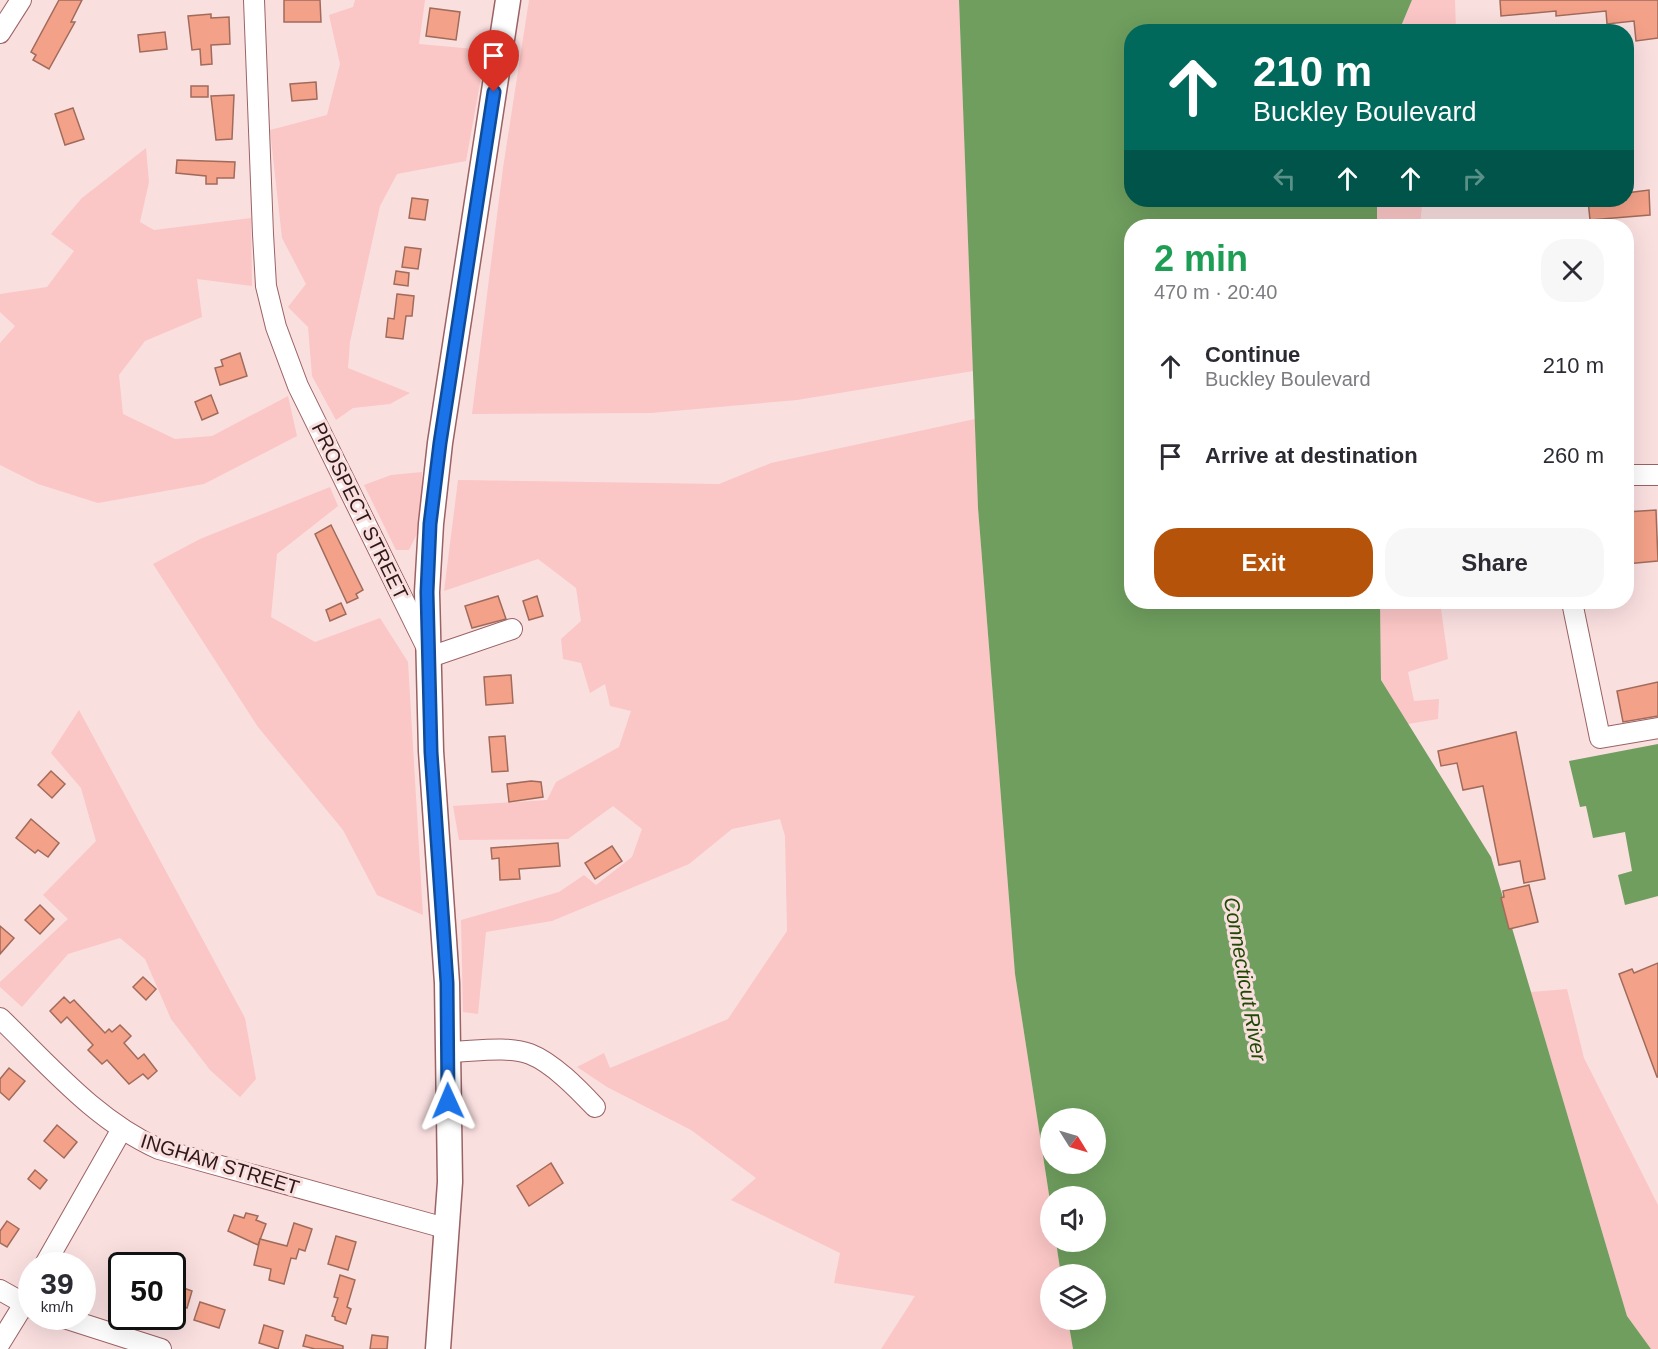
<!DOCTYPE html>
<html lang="en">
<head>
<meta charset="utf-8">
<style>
	:root { --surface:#fff; --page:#f7f7f7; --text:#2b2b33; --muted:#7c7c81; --accent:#b45309 }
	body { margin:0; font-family:Helvetica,sans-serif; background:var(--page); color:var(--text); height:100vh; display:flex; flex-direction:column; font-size:22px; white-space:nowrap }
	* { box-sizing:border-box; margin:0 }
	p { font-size:20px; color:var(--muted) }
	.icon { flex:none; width:33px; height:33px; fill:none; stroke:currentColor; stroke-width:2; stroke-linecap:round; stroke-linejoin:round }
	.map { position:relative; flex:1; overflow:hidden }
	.side { position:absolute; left:1124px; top:219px; width:510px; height:390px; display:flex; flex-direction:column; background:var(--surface); border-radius:24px; box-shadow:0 6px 24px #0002 }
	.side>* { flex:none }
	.hud { position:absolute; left:1124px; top:24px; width:510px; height:183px; border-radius:24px; box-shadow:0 6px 24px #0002; background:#00695c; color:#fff; overflow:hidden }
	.needle { width:39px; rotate:127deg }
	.fabs { position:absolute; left:1040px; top:1108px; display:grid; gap:12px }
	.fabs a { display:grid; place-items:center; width:66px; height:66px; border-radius:50%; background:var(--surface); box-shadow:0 6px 24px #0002; font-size:30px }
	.speed { position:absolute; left:18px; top:1252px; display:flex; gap:12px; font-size:30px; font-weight:700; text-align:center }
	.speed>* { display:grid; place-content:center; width:78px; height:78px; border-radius:50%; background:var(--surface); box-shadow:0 6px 24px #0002; line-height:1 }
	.speed small { font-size:15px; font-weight:400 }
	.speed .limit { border:3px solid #111; border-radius:9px; background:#fff; color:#111 }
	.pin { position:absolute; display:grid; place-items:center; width:51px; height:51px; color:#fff; margin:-62px -26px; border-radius:50% 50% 50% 0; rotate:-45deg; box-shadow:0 0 6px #0007 }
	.pin .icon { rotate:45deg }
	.me { position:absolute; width:66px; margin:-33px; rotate:359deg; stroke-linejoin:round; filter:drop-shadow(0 0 4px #0008) }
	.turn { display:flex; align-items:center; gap:21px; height:126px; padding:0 30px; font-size:27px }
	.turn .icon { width:78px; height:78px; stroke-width:2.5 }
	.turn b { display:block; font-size:42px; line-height:51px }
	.lanes { display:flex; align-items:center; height:57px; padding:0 30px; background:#0003; justify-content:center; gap:30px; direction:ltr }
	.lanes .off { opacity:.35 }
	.round { display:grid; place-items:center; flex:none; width:63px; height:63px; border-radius:24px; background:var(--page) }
	.summary { display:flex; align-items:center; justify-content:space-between; height:102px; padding:0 30px }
	h1 { font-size:36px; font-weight:800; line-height:45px; color:#1e9e55 }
	.button { display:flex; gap:12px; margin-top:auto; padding:12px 30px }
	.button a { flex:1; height:69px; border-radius:24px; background:var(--accent); color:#fff; font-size:24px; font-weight:800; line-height:69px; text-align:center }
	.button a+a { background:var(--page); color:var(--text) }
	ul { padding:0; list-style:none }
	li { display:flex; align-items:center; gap:18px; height:90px; padding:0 30px }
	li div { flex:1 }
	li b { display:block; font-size:22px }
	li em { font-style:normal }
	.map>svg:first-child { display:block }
	.green { fill:#fbc6c6 }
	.water { fill:#6f9e5e; fill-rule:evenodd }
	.building { fill:#f3a188; stroke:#a16b5b; stroke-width:1.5 }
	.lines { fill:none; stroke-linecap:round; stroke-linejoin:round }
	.minor-casing { stroke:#9b6264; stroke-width:22 }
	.major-casing { stroke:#9b6264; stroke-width:27 }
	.minor { stroke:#fff; stroke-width:20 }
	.major { stroke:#fff; stroke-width:24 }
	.route-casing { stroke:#114b97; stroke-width:15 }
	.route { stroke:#1a73e8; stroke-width:10 }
	.labels { text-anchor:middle; stroke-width:6; stroke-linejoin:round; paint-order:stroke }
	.street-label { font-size:20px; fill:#2f1819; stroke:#fadfdf }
	.water-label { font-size:21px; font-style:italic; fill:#1e4a04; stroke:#fadfdf }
</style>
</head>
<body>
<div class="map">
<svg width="1658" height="1349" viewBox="0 0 1658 1349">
	<rect width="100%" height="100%" fill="#fadfdf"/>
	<g class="green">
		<path d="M355,0h70l-6,44 67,6 -20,111 -69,13 -17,32 -30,136 -2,26 62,25 -20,11 -37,4 -17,12 -24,-44 -4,-49 -20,-20 18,-23 -24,-46 -12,-108 57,-15 13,-51 -11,-49 24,-8z"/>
		<path d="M529,0h430l14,371 -176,29 -146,13 -179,1 31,-246z"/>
		<path d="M1412,0h43l1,31 -57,1z"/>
		<path d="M146,148l3,34 -9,40 14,8 97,-12 1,68 -55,-7 5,38 -57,24 -26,34 4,39 52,25 37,-3 76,-40 9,40 -93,48 -106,19 -60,-19 -38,-19v-122l15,-17 -15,-14v-18l47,-7 27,-36 -23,-17 31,-36z"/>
		<path d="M1377,200h56l-11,5 -2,21h-43z"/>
		<path d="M975,419l3,89 37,466 35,227v41h6l5,33h-11v45h18l5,29h-192l34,-53 -81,-13 6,-30 -109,-53 25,-22 -65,-48 -84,-43 -30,-20 27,-14 6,15 118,-49 59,-88 -2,-95 -5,-17 -48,10 -43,35 -137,57 -66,11 -8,82 -15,-2 -2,-92 98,-28 25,-17 12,10 36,-28 10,-28 -29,-23 -45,33 -109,1 -6,-34 94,-6 9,-18 63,-35 12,-36 -21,-5 -5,-22 -15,9 -9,-30 -18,-4 -2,-20 20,-18 -5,-33 -38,-29 -94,32 14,-111 261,4 52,-21z"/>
		<path d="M422,472l-1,54 -12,24h-13l-32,-65 27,-10z"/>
		<path d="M330,487l8,19 -61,48 -6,63 44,25 65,-24 28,44 15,253 -46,-20 -34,-65 -85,-103 -105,-163 47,-25z"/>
		<path d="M1380,602h60l8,57 -40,13 6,29 25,-2 -1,20 -30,5 -27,-44z"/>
		<path d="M79,710l166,308 11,61 -16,18 -30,-27 -39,-51 -26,-60 -25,-21 -52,16 -46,53 -22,-20v-5l68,-63 -25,-24 53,-54 -15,-53 -30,-35z"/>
		<path d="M1567,989l17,69 74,147v144h-7l-24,-33 -96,-324z"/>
	</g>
	<g class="water">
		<path d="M959,0h453l-13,31 -268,1v168h246v26h-246v376h249l1,78 110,177 136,459 24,33h-578l-5,-29h27v-45h-34l-5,-33h39v-45h-45v4l-35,-227 -37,-466zM1050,1119h45v45h-45z"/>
		<path d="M1658,744v152l-33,9 -7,-30 14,-4 -7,-39 -32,6 -7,-32 -6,1 -11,-46z"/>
	</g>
	<g class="building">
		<path d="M59,0h23l-11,22h4l-26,47 -16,-9 3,-5 -5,-3z"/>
		<path d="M284,0h36l1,22h-37z"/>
		<path d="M1500,0h158v38l-22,3 -2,-20 -27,3 -1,-13 -50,5v-5l-55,5z"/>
		<path d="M430,8l30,4 -4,28 -30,-4z"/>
		<path d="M211,14v4l18,-1 1,27 -19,1 1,19 -11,1 -1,-16 -8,1 -4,-34z"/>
		<path d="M165,32l2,17 -27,3 -2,-17z"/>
		<path d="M316,82l1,17 -25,2 -2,-17z"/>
		<rect x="191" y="86" width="17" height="11"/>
		<path d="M234,95l-2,44 -16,1 -5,-44z"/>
		<path d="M73,108l11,31 -19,6 -10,-31z"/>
		<path d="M177,160l58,2 -1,16h-17v6h-11v-8l-30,-3z"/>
		<path d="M1649,190l1,25 -60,5 -2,-20h38v-7z"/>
		<path d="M412,198l16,2 -3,20 -16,-2z"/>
		<path d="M405,247l16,2 -3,20 -16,-2z"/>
		<path d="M396,271l13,2 -1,13 -14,-2z"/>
		<path d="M397,294l17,2 -2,20h-6l-3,23 -17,-2 2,-19 6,1z"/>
		<path d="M240,353l7,23 -27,9 -5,-17 8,-2 -2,-6z"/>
		<path d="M211,395l7,18 -16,7 -7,-18z"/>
		<path d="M1656,510l2,51 -32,3v-52z"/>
		<path d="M331,525l32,65 -7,4 2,4 -11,5 -32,-69z"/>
		<path d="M498,596l8,23 -34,9 -7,-22z"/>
		<path d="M537,596l6,20 -14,4 -6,-19z"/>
		<path d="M341,603l5,11 -16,7 -4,-11z"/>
		<path d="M511,675l2,28 -27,2 -2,-28z"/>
		<path d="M1658,682v34l-35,6 -6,-31z"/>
		<path d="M1516,732l29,147 -21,4 -4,-22 -21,4 -16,-79 -20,4 -6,-27 -16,3 -3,-15z"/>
		<path d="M505,736l3,35 -16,1 -3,-35z"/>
		<path d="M51,771l14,13 -13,14 -14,-13z"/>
		<path d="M531,781l10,1 2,15 -34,5 -2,-18z"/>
		<path d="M31,819l28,24 -11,14 -10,-7 -3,3 -19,-15z"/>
		<path d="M558,843l2,23 -41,3 1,10 -20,1 -1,-22 -7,1 -1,-11z"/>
		<path d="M612,846l10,15 -27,18 -10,-16z"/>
		<path d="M1529,885l9,37 -29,7 -8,-31 3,-1 -1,-6z"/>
		<path d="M40,905l14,14 -14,15 -15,-14z"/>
		<path d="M0,926l14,12 -14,16z"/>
		<path d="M1658,963v114h-1l-38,-103 13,-5 2,4z"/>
		<path d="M143,977l13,12 -10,11 -13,-13z"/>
		<path d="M64,997l6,6 4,-3 31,33 4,-4 3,3 8,-7 11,11 -7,7 14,16 6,-5 13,17 -9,8 -5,-5 -14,10 -22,-24 -5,4 -14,-14 5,-5 -26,-28 -6,6 -11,-12z"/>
		<path d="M9,1068l16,13 -16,19 -9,-8v-13z"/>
		<path d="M57,1125l20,17 -13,16 -20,-17z"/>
		<path d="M551,1163l12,20 -34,23 -12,-20z"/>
		<path d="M35,1170l12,10 -7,9 -12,-10z"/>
		<path d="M246,1213l12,3 -2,4 10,4 -8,21 -30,-14 6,-16 10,3z"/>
		<path d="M7,1221l12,8 -12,18 -7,-4v-12z"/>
		<path d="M294,1223l18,6 -7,22 -6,-2 -3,10 -5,-1 -7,26 -15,-4 2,-11 -17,-4 6,-26 27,7z"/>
		<path d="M336,1236l20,6 -8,28 -20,-6z"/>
		<path d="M340,1275l15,5 -8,27 4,2 -5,15 -11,-4v-3l-3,-1 6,-18 -4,-1z"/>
		<path d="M178,1286l14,5 -5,17 -14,-5z"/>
		<path d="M200,1302l25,8 -6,18 -25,-8z"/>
		<path d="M264,1325l19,6 -5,18 -19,-6z"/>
		<path d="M306,1335l37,11v3h-28l-12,-3z"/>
		<path d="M372,1335l16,2 -1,12h-17z"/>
	</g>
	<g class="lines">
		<g class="minor-casing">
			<g id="minor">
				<path d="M254,0l9,234 3,52 10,41 22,59 128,260"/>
				<path d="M0,33l21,-33"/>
				<path d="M1626,475h32"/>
				<path d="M1572,602l28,136 58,-10"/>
				<path d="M427,658l85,-29"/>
				<path d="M0,1018c49,47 96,103 159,131l286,79"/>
				<path d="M447,1052c25,0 59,-7 83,2 23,9 48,35 65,53"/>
				<path d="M44,1266l78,-137"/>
				<path d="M0,1290l32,18"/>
				<path d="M61,1317l100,32"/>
				<path d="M0,1343l32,-52"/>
			</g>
		</g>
		<g class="major-casing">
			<path id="major" d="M438,1349l12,-167 -3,-199 -16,-232 -4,-159 4,-68 9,-81 68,-443"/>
		</g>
		<use href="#minor" class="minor"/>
		<use href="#major" class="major"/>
	</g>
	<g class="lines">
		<g class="route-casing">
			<path id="route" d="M448,1101l-1,-118 -16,-231 -4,-160 3,-68 10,-81 54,-351"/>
		</g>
		<use href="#route" class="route"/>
	</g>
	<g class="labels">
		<g class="street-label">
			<text transform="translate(360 511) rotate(64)" y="7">PROSPECT STREET</text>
			<text transform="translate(220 1164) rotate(17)" y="7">INGHAM STREET</text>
		</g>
		<g class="water-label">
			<text transform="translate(1245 979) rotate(80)" y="7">Connecticut River</text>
		</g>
	</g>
</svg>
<div class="fabs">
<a><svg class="needle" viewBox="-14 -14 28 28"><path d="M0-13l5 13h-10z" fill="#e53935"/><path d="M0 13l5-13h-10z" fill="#7c7c81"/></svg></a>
<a><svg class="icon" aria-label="sound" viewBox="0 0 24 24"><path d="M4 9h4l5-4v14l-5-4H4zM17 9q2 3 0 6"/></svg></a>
<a><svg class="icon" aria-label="layers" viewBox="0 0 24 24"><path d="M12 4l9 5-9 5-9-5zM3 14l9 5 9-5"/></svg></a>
</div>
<div class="speed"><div>39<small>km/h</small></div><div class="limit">50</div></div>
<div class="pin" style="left:494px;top:92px;background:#d93025"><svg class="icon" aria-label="arrive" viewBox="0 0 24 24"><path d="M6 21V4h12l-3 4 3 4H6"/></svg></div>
<svg class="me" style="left:448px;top:1101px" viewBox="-20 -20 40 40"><path d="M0-17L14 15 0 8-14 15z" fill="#1a73e8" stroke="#fff" stroke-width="4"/></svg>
<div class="hud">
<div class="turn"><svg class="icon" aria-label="ahead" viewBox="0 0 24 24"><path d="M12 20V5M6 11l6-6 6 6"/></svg><div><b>210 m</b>Buckley Boulevard</div></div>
<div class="lanes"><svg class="icon off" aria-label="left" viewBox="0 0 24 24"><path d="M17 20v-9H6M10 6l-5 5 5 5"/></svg><svg class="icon" aria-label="ahead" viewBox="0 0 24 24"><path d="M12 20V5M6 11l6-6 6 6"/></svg><svg class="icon" aria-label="ahead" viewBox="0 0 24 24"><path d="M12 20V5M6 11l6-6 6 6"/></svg><svg class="icon off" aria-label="right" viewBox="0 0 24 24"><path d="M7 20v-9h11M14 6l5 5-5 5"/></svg></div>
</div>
<section class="side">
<div class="summary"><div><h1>2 min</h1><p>470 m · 20:40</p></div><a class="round"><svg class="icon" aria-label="close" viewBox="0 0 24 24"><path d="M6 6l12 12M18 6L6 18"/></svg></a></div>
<ul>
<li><svg class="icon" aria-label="ahead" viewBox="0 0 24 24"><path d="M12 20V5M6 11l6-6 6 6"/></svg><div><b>Continue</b><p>Buckley Boulevard</p></div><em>210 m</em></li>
<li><svg class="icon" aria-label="arrive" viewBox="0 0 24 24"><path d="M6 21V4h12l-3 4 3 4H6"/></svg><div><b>Arrive at destination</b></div><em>260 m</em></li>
</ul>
<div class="button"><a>Exit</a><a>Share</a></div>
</section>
</div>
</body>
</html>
